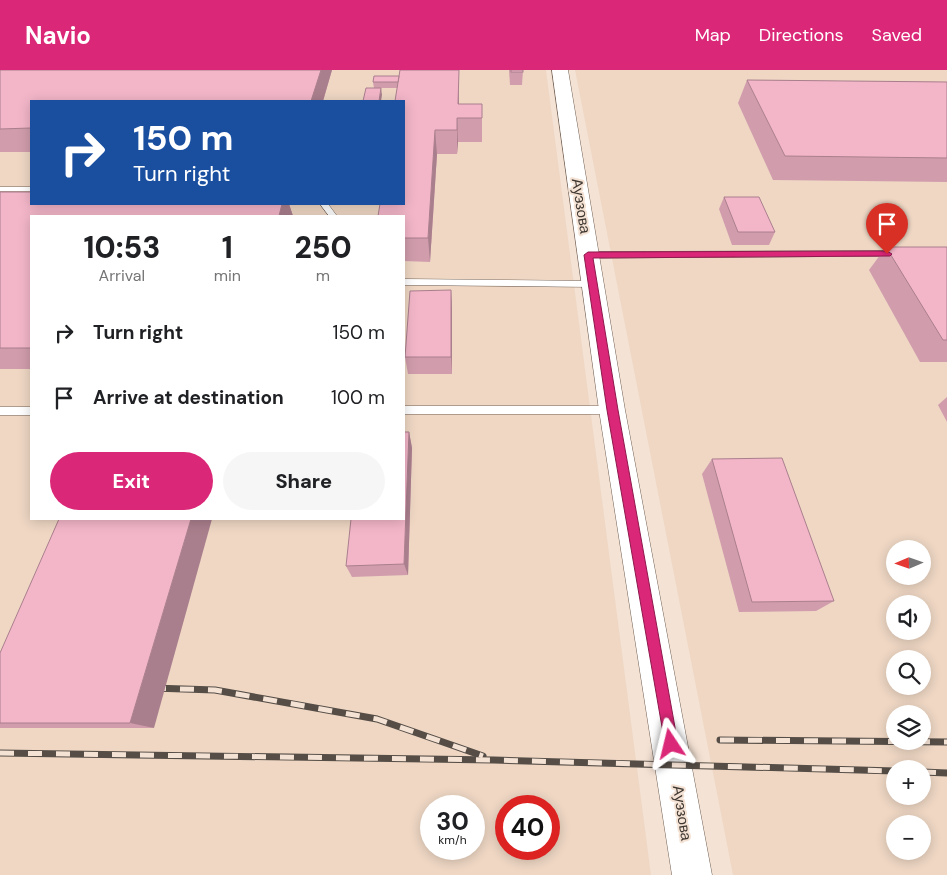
<!DOCTYPE html>
<html lang="en">
<head>
<meta charset="utf-8">
<style>
	:root { --surface:#fff; --page:#f6f6f6; --text:#202124; --muted:#757577; --accent:#db2777 }
	body { margin:0; font-family:"DM Sans",sans-serif; background:var(--page); color:var(--text); height:100vh; display:flex; flex-direction:column; font-size:19px; white-space:nowrap }
	* { box-sizing:border-box; margin:0 }
	p { font-size:16px; color:var(--muted) }
	.icon { flex:none; width:28px; height:28px; fill:none; stroke:currentColor; stroke-width:2; stroke-linecap:round; stroke-linejoin:round }
	.map { position:relative; flex:1; overflow:hidden }
	.drawer { position:absolute; left:30px; top:145px; width:375px; height:305px; display:flex; flex-direction:column; background:var(--surface); border-radius:0px; box-shadow:0 2px 12px #0003 }
	.drawer>* { flex:none }
	.banner { position:absolute; left:30px; top:30px; width:375px; height:105px; border-radius:0px; box-shadow:0 2px 12px #0003; background:#1a4fa0; color:#fff; overflow:hidden }
	.needle { width:32px; rotate:268deg }
	.tools { position:absolute; left:886px; top:470px; display:grid; gap:10px }
	.tools a { display:grid; place-items:center; width:45px; height:45px; border-radius:50%; background:var(--surface); box-shadow:0 2px 12px #0003; font-size:25px }
	.speed { position:absolute; left:420px; top:725px; display:flex; gap:10px; font-size:25px; font-weight:700; text-align:center }
	.speed>* { display:grid; place-content:center; width:65px; height:65px; border-radius:50%; background:var(--surface); box-shadow:0 2px 12px #0003; line-height:1 }
	.speed small { font-size:12px; font-weight:400 }
	.speed .limit { border:8px solid #d22; background:#fff; color:#111 }
	.pin { position:absolute; display:grid; place-items:center; width:42px; height:42px; color:#fff; margin:-51px -21px; border-radius:50% 50% 50% 0; rotate:-45deg; box-shadow:0 0 5px #0007 }
	.pin .icon { rotate:45deg }
	.me { position:absolute; width:55px; margin:-28px; rotate:350deg; stroke-linejoin:round; filter:drop-shadow(0 0 4px #0008) }
	.turn { display:flex; align-items:center; gap:18px; height:105px; padding:0 20px; font-size:22px }
	.turn .icon { width:65px; height:65px; stroke-width:2.5 }
	.turn b { display:block; font-size:35px; line-height:42px }
	.eta { display:flex; justify-content:space-evenly; align-items:center; height:85px; text-align:center }
	.eta b { font-size:30px; font-weight:800; line-height:35px }
	.primary-button { display:flex; gap:10px; margin-top:auto; padding:10px 20px }
	.primary-button a { flex:1; height:58px; border-radius:30px; background:var(--accent); color:#fff; font-size:20px; font-weight:800; line-height:58px; text-align:center }
	.primary-button a+a { background:var(--page); color:var(--text) }
	ul { padding:0; list-style:none }
	li { display:flex; align-items:center; gap:15px; height:65px; padding:0 20px }
	li div { flex:1 }
	li b { display:block; font-size:19px }
	li em { font-style:normal }
	header { display:flex; align-items:center; gap:30px; box-sizing:border-box; height:70px; padding:0 25px; background:var(--accent); color:#fff }
	header strong { font-size:24px }
	nav { display:flex; gap:28px; margin-inline-start:auto; font-size:18px }
	.map>svg:first-child { display:block }
	.built { fill:#efd7c4; fill-rule:evenodd }
	.lines { fill:none; stroke-linecap:round; stroke-linejoin:round }
	.lane-casing { stroke:#706054; stroke-width:1 }
	.secondary-casing { stroke:#706054; stroke-width:1 }
	.lane { fill:#fff; fill-rule:evenodd }
	.secondary { fill:#fff; fill-rule:evenodd }
	.rail-casing { stroke:#554d46; stroke-width:7 }
	.rail { stroke:#f4e2d4; stroke-width:5; stroke-dasharray:14; stroke-linecap:butt }
	.wall { fill:#d19dad }
	.shaded-wall { fill:#aa7f8d }
	.building { fill:#f3b6c9; stroke:#aa7f8d }
	.route { fill:#db2777; stroke:#8e194d }
	.labels { text-anchor:middle; stroke-width:4; stroke-linejoin:round; paint-order:stroke }
	.street-label { font-size:15px; fill:#3e3731; stroke:#f4e2d4 }
</style>
</head>
<body>
<header>
<strong>Navio</strong>
<nav><a>Map</a><a>Directions</a><a>Saved</a></nav>
</header>
<div class="map">
<svg width="947" height="805" viewBox="0 0 947 805">
	<rect width="100%" height="100%" fill="#f4e2d4"/>
	<g class="built">
		<path d="M0,0h546l105,805h-651zM31,31h373v103h-373zM31,146h373v303h-373zM431,736h43v43h-43zM506,736h43v43h-43z"/>
		<path d="M575,0h372v805h-214zM895,479h27v27h-27zM895,534h27v27h-27zM895,589h27v27h-27zM895,644h27v27h-27zM895,699h27v27h-27zM895,754h27v27h-27z"/>
	</g>
	<g class="lines">
		<g class="lane-casing">
			<g id="lane">
				<rect x="0" y="117" width="31" height="4"/>
				<path d="M320,134h8l9,12h-8z"/>
				<path d="M897,181l4,3 -1,2 -312,2 -4,-3 4,-3z"/>
				<path d="M404,209l189,2 4,3 -4,3 -189,-2z"/>
				<path d="M404,336h208l5,4 -5,4h-208z"/>
				<rect x="0" y="337" width="31" height="8"/>
			</g>
		</g>
		<g class="secondary-casing">
			<path id="secondary" d="M552,0h16l57,340 87,465h-40l-73,-465z"/>
		</g>
		<use href="#lane" class="lane"/>
		<use href="#secondary" class="secondary"/>
		<g class="rail-casing">
			<g id="rail">
				<path d="M152,618l63,2 162,29 106,37"/>
				<path d="M720,670l227,2"/>
				<path d="M0,683l494,7 401,11"/>
				<path d="M922,702l25,1"/>
			</g>
		</g>
		<use href="#rail" class="rail"/>
	</g>
	<g class="wall">
		<path d="M0,0h332l-9,31h-292v51h-31z"/>
		<path d="M509,0h14l-1,15h-12z"/>
		<path d="M374,6l85,15v13l23,14v24h-24l-1,12h-20l-7,108 -26,-1v-45l-7,-128h-23l-1,-6z"/>
		<path d="M747,10l200,2v100l-174,-2 -35,-77z"/>
		<path d="M0,122l31,12h258l4,12h-262v153h-31z"/>
		<path d="M724,127l51,35 -6,13h-37l-13,-36z"/>
		<path d="M886,177h61v115h-27l-51,-92z"/>
		<path d="M451,220l1,18v66h-44l-3,-17z"/>
		<path d="M947,327v25l-9,-17z"/>
		<path d="M409,362l3,16 -4,127 -56,2 -6,-11z"/>
		<path d="M712,389l122,142 -18,10 -77,1 -37,-138z"/>
		<path d="M0,583l154,75h-154z"/>
	</g>
	<g class="shaded-wall">
		<path d="M321,0h11l-9,31h-12z"/>
		<path d="M459,0v48l-1,-14z"/>
		<path d="M381,18l1,7 -1,6h-2z"/>
		<path d="M457,48l1,24 -1,12z"/>
		<path d="M435,60l2,24 -7,108 -2,-24z"/>
		<path d="M282,134h7l4,12h-14z"/>
		<path d="M451,220l1,18v66l-1,-17z"/>
		<path d="M409,362l3,16 -4,127 -4,-11z"/>
		<path d="M191,449h21l-58,209 -24,-5z"/>
	</g>
	<g class="building">
		<path d="M0,0h321l-10,31h-280v27l-31,1z"/>
		<path d="M400,0h59l-1,34h24v14h-25v12h-22l-7,108h-24v-22h-26l2,-12h24v-103h-9z"/>
		<rect x="511" y="0" width="12" height="2"/>
		<path d="M374,6h25l-1,6h-25z"/>
		<path d="M747,10l200,2v76l-162,-2z"/>
		<path d="M366,18h15l-2,13h-16z"/>
		<path d="M0,122h31v12h251l-3,12h-248v132h-31z"/>
		<path d="M724,127h35l16,35h-37z"/>
		<path d="M886,177h61v93h-4z"/>
		<path d="M451,220v67h-46l5,-66z"/>
		<path d="M404,362h5l-5,132 -58,2 5,-47h53z"/>
		<path d="M782,388l52,143 -82,1 -40,-143z"/>
		<path d="M59,449h132l-61,204h-130v-70z"/>
	</g>
	<path class="route" d="M887,181l5,3 -2,2 -297,2 25,152 60,334 -2,6 -5,2 -5,-2 -59,-340 -23,-155 4,-3z"/>
	<g class="labels">
		<g class="street-label">
			<text transform="translate(581 136) rotate(81)" y="5">Ауэзова</text>
			<text transform="translate(682 743) rotate(81)" y="5">Ауэзова</text>
		</g>
	</g>
</svg>
<div class="tools">
<a><svg class="needle" viewBox="-14 -14 28 28"><path d="M0-13l5 13h-10z" fill="#e53935"/><path d="M0 13l5-13h-10z" fill="#757577"/></svg></a>
<a><svg class="icon" aria-label="sound" viewBox="0 0 24 24"><path d="M4 9h4l5-4v14l-5-4H4zM17 9q2 3 0 6"/></svg></a>
<a><svg class="icon" aria-label="search" viewBox="0 0 24 24"><circle cx="10" cy="10" r="6"/><path d="M15 15l6 6"/></svg></a>
<a><svg class="icon" aria-label="layers" viewBox="0 0 24 24"><path d="M12 4l9 5-9 5-9-5zM3 14l9 5 9-5"/></svg></a>
<a>+</a>
<a>−</a>
</div>
<div class="speed"><div>30<small>km/h</small></div><div class="limit">40</div></div>
<div class="pin" style="left:887px;top:184px;background:#d93025"><svg class="icon" aria-label="arrive" viewBox="0 0 24 24"><path d="M6 21V4h12l-3 4 3 4H6"/></svg></div>
<svg class="me" style="left:671px;top:674px" viewBox="-20 -20 40 40"><path d="M0-17L14 15 0 8-14 15z" fill="#db2777" stroke="#fff" stroke-width="4"/></svg>
<div class="banner">
<div class="turn"><svg class="icon" aria-label="right" viewBox="0 0 24 24"><path d="M7 20v-9h11M14 6l5 5-5 5"/></svg><div><b>150 m</b>Turn right</div></div>
</div>
<section class="drawer">
<div class="eta">
<div><b>10:53</b><p>Arrival</p></div>
<div><b>1</b><p>min</p></div>
<div><b>250</b><p>m</p></div>
</div>
<ul>
<li><svg class="icon" aria-label="right" viewBox="0 0 24 24"><path d="M7 20v-9h11M14 6l5 5-5 5"/></svg><div><b>Turn right</b></div><em>150 m</em></li>
<li><svg class="icon" aria-label="arrive" viewBox="0 0 24 24"><path d="M6 21V4h12l-3 4 3 4H6"/></svg><div><b>Arrive at destination</b></div><em>100 m</em></li>
</ul>
<div class="primary-button"><a>Exit</a><a>Share</a></div>
</section>
</div>
</body>
</html>
